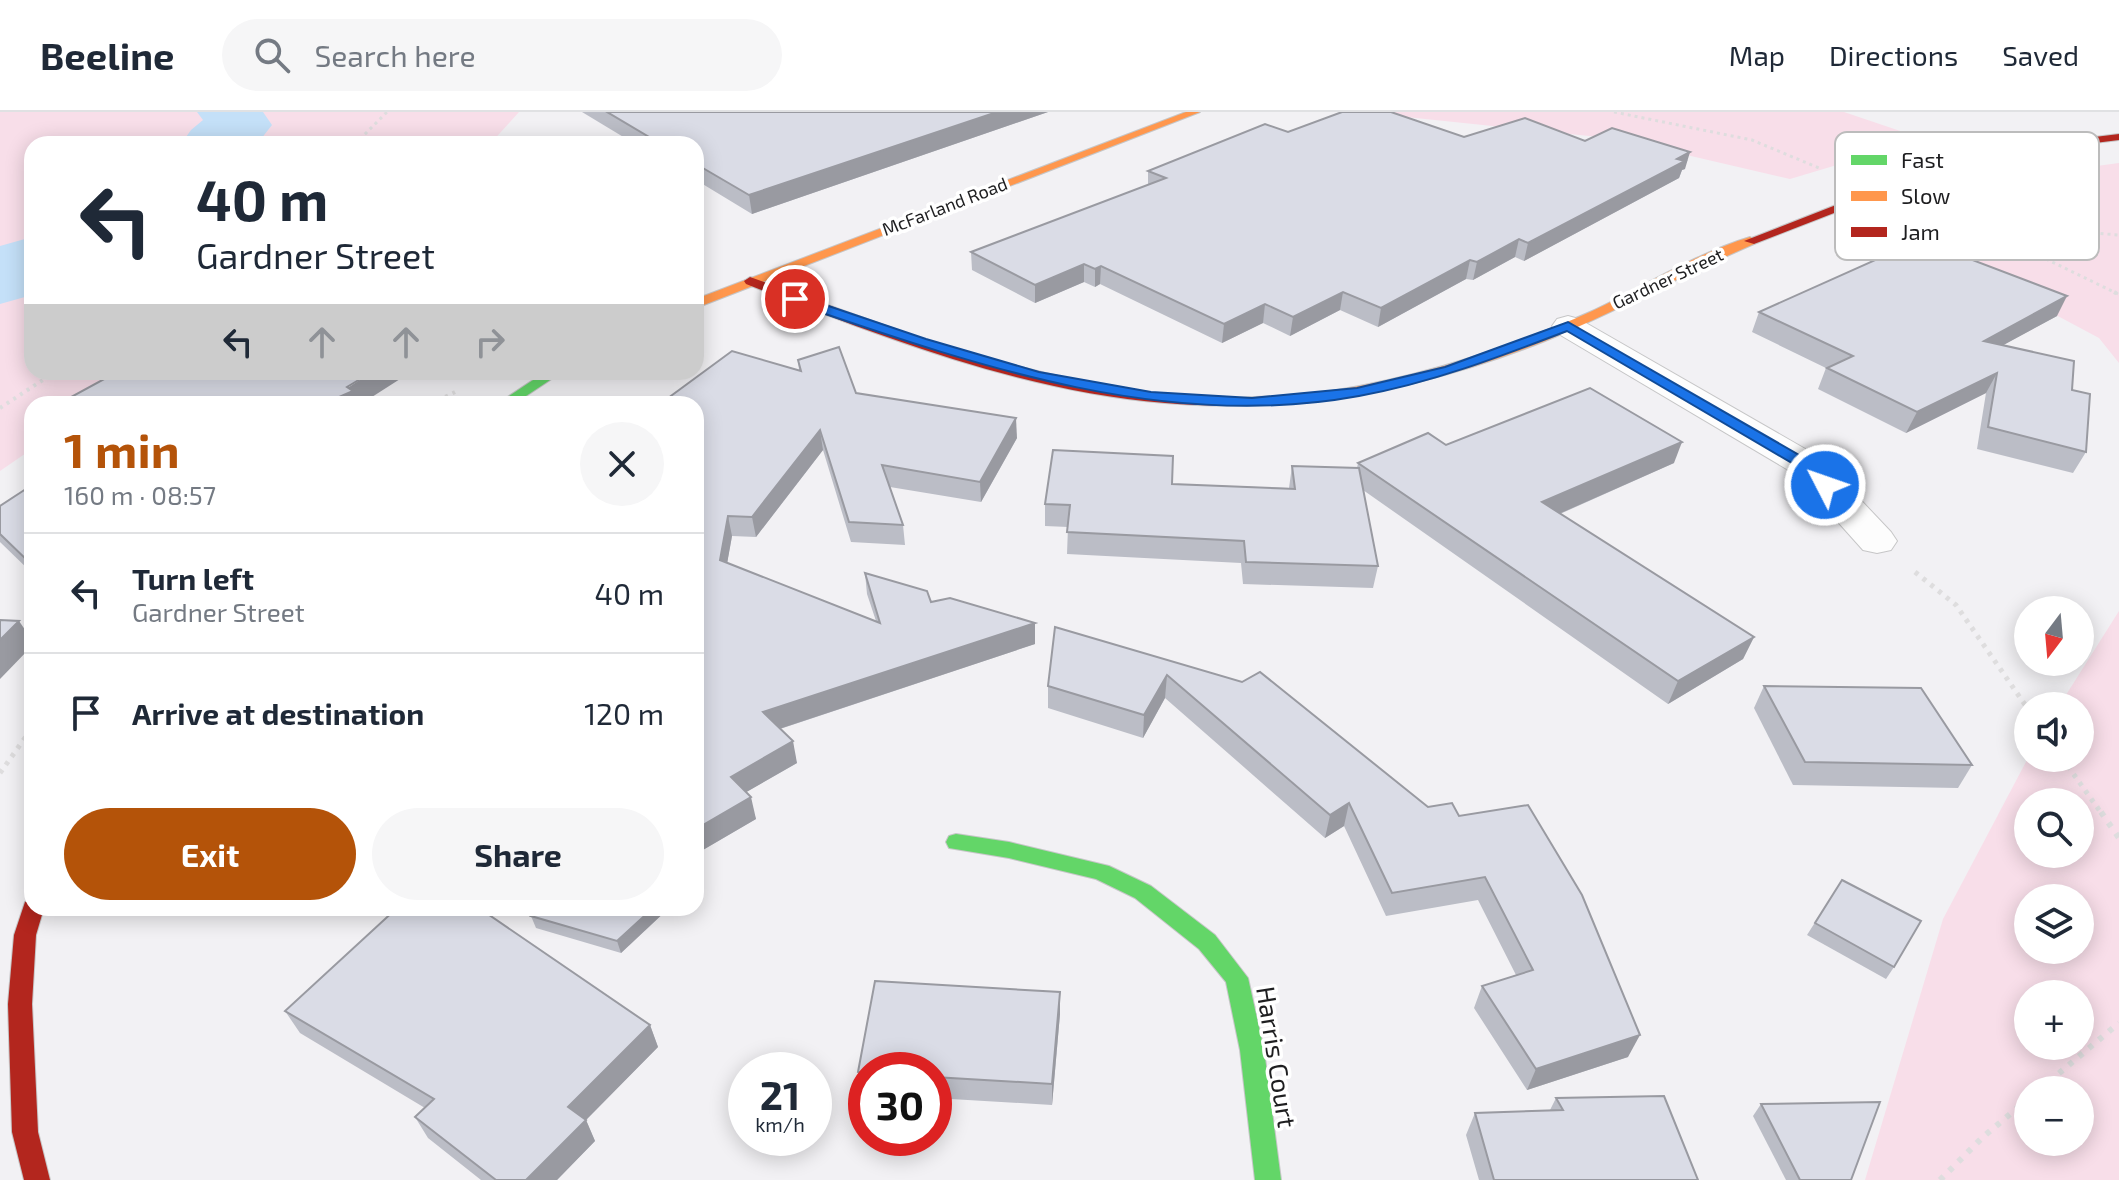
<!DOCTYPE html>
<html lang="en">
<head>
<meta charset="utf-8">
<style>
	:root { --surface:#fff; --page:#f6f6f7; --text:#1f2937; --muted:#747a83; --line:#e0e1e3; --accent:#b45309 }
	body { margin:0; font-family:"Exo 2",sans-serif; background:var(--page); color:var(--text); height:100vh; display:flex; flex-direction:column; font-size:30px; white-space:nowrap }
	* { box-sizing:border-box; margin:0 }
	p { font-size:26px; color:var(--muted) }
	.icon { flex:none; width:44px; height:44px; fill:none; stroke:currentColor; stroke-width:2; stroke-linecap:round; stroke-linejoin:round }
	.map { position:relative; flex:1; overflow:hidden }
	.drawer { position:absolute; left:24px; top:284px; width:680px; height:520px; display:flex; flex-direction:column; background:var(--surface); border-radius:24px; box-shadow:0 4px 20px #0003 }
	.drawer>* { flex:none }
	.banner { position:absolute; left:24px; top:24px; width:680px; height:244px; border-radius:24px; box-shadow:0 4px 20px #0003; background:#fff; color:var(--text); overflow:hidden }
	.needle { width:52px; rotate:196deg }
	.tools { position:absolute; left:2014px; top:484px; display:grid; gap:16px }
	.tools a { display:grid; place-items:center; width:80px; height:80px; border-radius:50%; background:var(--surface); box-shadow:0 4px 20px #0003; font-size:40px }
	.speed { position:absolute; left:728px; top:940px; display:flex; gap:16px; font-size:40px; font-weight:700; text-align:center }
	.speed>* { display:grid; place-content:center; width:104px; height:104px; border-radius:50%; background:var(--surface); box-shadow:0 4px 20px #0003; line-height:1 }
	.speed small { font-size:20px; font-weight:400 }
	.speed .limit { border:12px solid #d22; background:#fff; color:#111 }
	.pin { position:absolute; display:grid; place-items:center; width:68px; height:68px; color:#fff; margin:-34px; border:4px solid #fff; border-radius:50%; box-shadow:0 2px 8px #0007 }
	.me { position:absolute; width:88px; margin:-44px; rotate:311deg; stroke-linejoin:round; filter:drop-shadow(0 0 6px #0008) }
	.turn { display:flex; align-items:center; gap:28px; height:168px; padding:0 40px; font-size:36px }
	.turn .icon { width:104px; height:104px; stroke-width:2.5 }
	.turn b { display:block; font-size:56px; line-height:68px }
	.lanes { display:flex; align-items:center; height:76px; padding:0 40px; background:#0003; justify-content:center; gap:40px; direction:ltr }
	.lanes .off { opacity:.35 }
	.round { display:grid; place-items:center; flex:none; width:84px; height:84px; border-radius:42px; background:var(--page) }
	.headline { display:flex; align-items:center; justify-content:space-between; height:136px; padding:0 40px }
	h1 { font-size:48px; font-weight:700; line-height:60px; color:var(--accent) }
	.cta { display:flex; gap:16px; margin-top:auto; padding:16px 40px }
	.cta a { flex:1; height:92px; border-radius:48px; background:var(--accent); color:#fff; font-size:32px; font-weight:700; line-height:92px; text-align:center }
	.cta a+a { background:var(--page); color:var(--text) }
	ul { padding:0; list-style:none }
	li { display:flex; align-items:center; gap:24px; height:120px; padding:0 40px; border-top:2px solid var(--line) }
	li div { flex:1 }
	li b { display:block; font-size:30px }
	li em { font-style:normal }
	header { display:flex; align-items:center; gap:48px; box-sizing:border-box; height:112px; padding:0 40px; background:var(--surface); border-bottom:2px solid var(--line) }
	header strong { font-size:38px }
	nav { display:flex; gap:44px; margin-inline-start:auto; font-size:28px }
	.search { width:560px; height:72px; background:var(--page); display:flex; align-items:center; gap:20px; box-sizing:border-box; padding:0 28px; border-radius:44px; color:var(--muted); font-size:30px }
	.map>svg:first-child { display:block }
	.green { fill:#f8dee9; fill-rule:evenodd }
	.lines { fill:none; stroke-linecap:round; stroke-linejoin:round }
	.river { fill:#c4e0f8; fill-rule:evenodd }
	.street-casing { stroke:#c6c6c7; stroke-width:2 }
	.fast-casing { stroke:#c6c6c7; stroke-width:2 }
	.slow-casing { stroke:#c6c6c7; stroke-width:2 }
	.jam-casing { stroke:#c6c6c7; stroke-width:2 }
	.path-far3 { stroke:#deddde; stroke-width:3; stroke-dasharray:3 4; stroke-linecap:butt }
	.path-far2 { stroke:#deddde; stroke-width:4; stroke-dasharray:3 5; stroke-linecap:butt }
	.path-far1 { stroke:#deddde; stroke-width:5; stroke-dasharray:4 6; stroke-linecap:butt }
	.path { stroke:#deddde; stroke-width:6; stroke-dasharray:5 8; stroke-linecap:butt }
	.street { fill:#fdfdfd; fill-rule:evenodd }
	.fast { fill:#63d668; fill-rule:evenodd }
	.slow { fill:#ff974d; fill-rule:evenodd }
	.jam { fill:#b3261e; fill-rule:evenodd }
	.wall { fill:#bbbdc6 }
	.shaded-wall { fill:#999aa1 }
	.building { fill:#dadce6; stroke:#999aa1; stroke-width:2 }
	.route { fill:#1a73e8; stroke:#114b97; stroke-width:2 }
	.labels { text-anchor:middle; stroke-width:7; stroke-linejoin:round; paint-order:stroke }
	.far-street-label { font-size:18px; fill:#1e1e20; stroke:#fff }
	.near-street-label { font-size:26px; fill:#1e1e20; stroke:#fff }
	.key { fill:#fff; stroke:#bcbcbc; stroke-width:2 }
	.key-label { font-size:22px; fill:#1e1e20 }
</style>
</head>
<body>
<header>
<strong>Beeline</strong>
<div class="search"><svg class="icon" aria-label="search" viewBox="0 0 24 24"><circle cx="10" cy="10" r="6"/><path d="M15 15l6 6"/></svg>Search here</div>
<nav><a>Map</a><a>Directions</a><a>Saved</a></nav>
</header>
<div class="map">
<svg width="2119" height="1068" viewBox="0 0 2119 1068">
	<rect width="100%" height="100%" fill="#f2f1f4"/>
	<g class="green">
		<path d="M0,0h519l-29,32h-458v228h112l-47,32h-65v45l-32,22z"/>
		<path d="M1358,0h486l80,27 -134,40 -172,-40z"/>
		<path d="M2119,51v200l-20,-25 -208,-111c75,-29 148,-55 228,-64z"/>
		<path d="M2119,499v569h-254l78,-261 85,-161h52v-52h-21zM2028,690h52v52h-52zM2080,786v52h-52v-52zM2028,882h52v52h-52zM2028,978h52v52h-52z"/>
	</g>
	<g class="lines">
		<g class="river">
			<path d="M197,0h66l9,13 -15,19h-76l10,-14 12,-10z"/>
			<path d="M32,125v58l-32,9v-58z"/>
		</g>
		<g class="street-casing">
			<path id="street" d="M1568,204l11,3 242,139 70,74 6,9 -6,9 -14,3 -14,-3 -68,-76 -238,-141 -5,-7 5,-7z"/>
		</g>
		<g class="fast-casing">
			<g id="fast">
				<path d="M545,260h17l-48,32h-17z"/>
				<path d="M956,722l53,8 100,24 42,20 64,49 33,43 16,72 17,130h-26l-15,-130 -14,-68 -27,-33 -64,-51 -39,-19 -87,-21 -60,-10 -3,-6 3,-6z"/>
			</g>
		</g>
		<g class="slow-casing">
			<g id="slow">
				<path d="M1186,0h14l-504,196v-9z"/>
				<path d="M1750,125l6,4 -2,3c-70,30 -138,68 -209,97 -78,31 -158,52 -241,62l-7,-4 7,-4c100,-13 194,-42 286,-83 52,-24 104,-58 160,-75z"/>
			</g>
		</g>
		<g class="jam-casing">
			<g id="jam">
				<path d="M2119,22v6l-89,11 -85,19 -191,74 -10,-3 194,-76 92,-20z"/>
				<path d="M750,165l206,74 135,33 71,10 71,4 71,-3 7,4 -7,4c-47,3 -93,4 -139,0 -145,-12 -285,-67 -419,-119l-2,-3z"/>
				<path d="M32,787v9h12l-8,27 -4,69 6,128 12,48h-26l-12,-48 -4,-128 6,-69 11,-33z"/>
			</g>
		</g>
		<g class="path-far3">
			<path d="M1614,0l138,28 67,28"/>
			<path d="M355,32l32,-32"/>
			<path d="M1941,100l33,12"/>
			<path d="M2118,182l-144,-70 145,11"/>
		</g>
		<g class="path-far2">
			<path d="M2114,180l5,3"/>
			<path d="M431,292l24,-12"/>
			<path d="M0,296l55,-36"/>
		</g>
		<g class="path-far1">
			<path d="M1915,460l41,33 72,104"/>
			<path d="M2062,646l40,56"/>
			<path d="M0,661l32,-45"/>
		</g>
		<g class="path">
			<path d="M2101,700l18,26"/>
			<path d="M2039,978l80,-67"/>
			<path d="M1940,1068l43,-43 45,-38"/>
		</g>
		<use href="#street" class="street"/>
		<use href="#fast" class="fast"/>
		<use href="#slow" class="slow"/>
		<use href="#jam" class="jam"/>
	</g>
	<g class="wall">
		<path d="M582,0h466l-296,102 -56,-34v-36h-61z"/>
		<path d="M1288,20l297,9 100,28 -3,1 -3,8 -155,83 -9,-4 -42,23 -7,-1 -88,48 -38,-17 -50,26 -27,-13 -41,20 -122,-59 -5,3 -11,-5 -49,21 -63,-33 -1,-18 177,-67v-14z"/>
		<path d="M1759,200l298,4 -54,29 69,45 14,62 -13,21 -96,-24 9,-56 -80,40 -88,-44 8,-21 -74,-36z"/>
		<path d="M798,248l58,33 161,45 -36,64 -91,-15 13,38 2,20 -54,-3 -28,-92 -67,87 -24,-1 -5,27 149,58 -9,-27 -2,-21 66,29 104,21v21l-255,85 17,34 -51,29 10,27 -60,35v-450l103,-34z"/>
		<path d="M1446,333l228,18 -114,51 194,123 -11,22 -75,45 -305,-214 15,76 -5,22 -130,-4 -2,-21 -174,-9 1,-27 -23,-1v-22l127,-20 117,4 3,-22 65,2 1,-5z"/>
		<path d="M32,373v88l-32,-31v-36z"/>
		<path d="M1055,515l187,55 186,125 31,9 169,241 -101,33 -53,-82 8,-22 34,-11 -38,-75 -92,16 -42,-90 -19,12 -160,-140 -22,40 -95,-30v-22z"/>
		<path d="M1764,574l208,79 -14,23 -165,-3 -39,-77z"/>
		<path d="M1842,768l52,87 -8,12 -79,-44z"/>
		<path d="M669,796l-48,45 -85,-25 -5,-12z"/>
		<path d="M285,899l365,14 8,22 -72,73 9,21 -38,39h-76l-53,-42 -13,-21 10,-9 -125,-75z"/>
		<path d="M1060,902l-8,91 -118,-7v-28h-68v24h-4l-4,-22z"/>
		<path d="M1556,986l142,82h-219l-13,-45 9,-22 75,-3z"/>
		<path d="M1761,992l90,76h-65l-33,-64z"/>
	</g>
	<g class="shaded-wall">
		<path d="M997,0h51l-296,102 -3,-19z"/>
		<path d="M1690,40l-5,17 -3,1 -3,8 -155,83 4,-18z"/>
		<path d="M1519,127l-4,18 -42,23 4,-18z"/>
		<path d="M1470,148l-4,19 -88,48 3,-19z"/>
		<path d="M1084,152v18l-49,21v-18z"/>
		<path d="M1101,154l-1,18 -5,3v-18z"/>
		<path d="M1343,180l-3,18 -50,26 3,-19z"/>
		<path d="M2067,184l-10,20 -83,45 10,-20z"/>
		<path d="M1265,192l-2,19 -41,20 2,-19z"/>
		<path d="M372,260h39l-50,32h-38z"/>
		<path d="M1997,261l-11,20 -80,40 11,-21z"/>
		<path d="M1016,306l1,20 -36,64 -1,-20z"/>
		<path d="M820,318l3,20 -67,87 -4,-20z"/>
		<path d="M1682,330l-8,21 -138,61 6,-22z"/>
		<path d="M728,404l4,20 -8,45 -4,-21z"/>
		<path d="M19,509l13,19v6l-32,33v-39z"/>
		<path d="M1035,511v21l-268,89 -4,-21z"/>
		<path d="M1754,525l-11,22 -75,45 10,-23z"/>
		<path d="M1167,563l-2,23 -22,40 1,-23z"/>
		<path d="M793,629l4,22 -61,35 -5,-21z"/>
		<path d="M751,685l5,22 -60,35v-25z"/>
		<path d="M1349,691l-5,23 -19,12 5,-23z"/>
		<path d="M653,796h16l-48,45 -4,-12z"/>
		<path d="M1060,880v22l-8,91v-21z"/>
		<path d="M650,913l8,22 -72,73 9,21 -38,39h-31l42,-73z"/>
		<path d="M1640,923l-12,22 -101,33 9,-21z"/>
	</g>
	<g class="building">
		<path d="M607,0h390l-248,83 -53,-31v-20h-35z"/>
		<path d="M1342,0h49l73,25 61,-19 60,23 27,-13 78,24 -13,7 8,2 -157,82 -9,-4 -42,23 -7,-2 -89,48 -38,-16 -50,25 -28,-13 -41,20 -123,-58 -6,3 -11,-5 -49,21 -64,-33 195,-74 -18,-7 117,-47 23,8z"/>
		<path d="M1920,128l147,56 -83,45 90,20 -2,29 18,4 -4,58 -98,-25 9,-54 -80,39 -90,-44 26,-12 -94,-44z"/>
		<path d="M839,235l17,46 160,25 -36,64 -98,-17 21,60 -54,-3 -29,-92 -68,87 -24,-1 -8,44 160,63 -15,-50 62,18 4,11 19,-4 85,25 -272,89 30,29 -62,36 20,20 -55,32v-425h-36l72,-53 69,20 -3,-11z"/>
		<path d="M117,260h255l-25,15 6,4 -30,13h-258l-5,-1z"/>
		<path d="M1590,276l92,54 -140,60 212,135 -76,44 -320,-218 70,-30 18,12z"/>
		<path d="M1053,338l120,6 -1,28 123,5 -3,-23 67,2 19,98 -132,-4 -2,-21 -177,-9 3,-27 -25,-1z"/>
		<path d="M32,373v80l-32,-31v-28z"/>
		<path d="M0,508l19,1 -19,19z"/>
		<path d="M1055,515l187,55 18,-10 168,135 24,-4 7,13 69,-11 54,90 58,140 -104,34 -54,-83 51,-16 -48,-93 -93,16 -43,-90 -19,12 -163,-140 -23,40 -96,-29z"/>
		<path d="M1764,574l157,2 51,77 -167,-3z"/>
		<path d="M1842,768l79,41 -27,46 -79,-44z"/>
		<path d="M397,796h82l171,117 -82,82 18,13 -60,60h-30l-81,-63 19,-18 -149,-88z"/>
		<path d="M542,796h111l-36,33 -86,-25z"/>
		<path d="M875,869l185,11 -8,92 -118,-7v-7h-68v3l-8,-1z"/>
		<path d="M1664,984l34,84h-204l-19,-67 88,-3 -7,-12z"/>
		<path d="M1880,990l-29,78h-51l-39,-76z"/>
	</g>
	<path class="route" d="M790,184h9l127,43 113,33 112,20 101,6 105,-10 88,-21 123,-45 245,141 20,22 -8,5 -6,-2 -17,-19 -235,-138c-68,26 -136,52 -208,65 -196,36 -387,-32 -569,-94z"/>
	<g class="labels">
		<g class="far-street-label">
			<text transform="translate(945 95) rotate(-21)" y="6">McFarland Road</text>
			<text transform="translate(1668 167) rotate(-25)" y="6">Gardner Street</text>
		</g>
		<g class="near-street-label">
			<text transform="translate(1276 945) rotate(81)" y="9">Harris Court</text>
		</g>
	</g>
	<rect x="1835" y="20" width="264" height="128" rx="12" class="key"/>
	<rect x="1851" y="43" width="36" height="10" fill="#63d668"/>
	<rect x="1851" y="79" width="36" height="10" fill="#ff974d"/>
	<rect x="1851" y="115" width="36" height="10" fill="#b3261e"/>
	<g class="key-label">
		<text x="1901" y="56">Fast</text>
		<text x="1901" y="92">Slow</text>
		<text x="1901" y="128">Jam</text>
	</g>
</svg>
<div class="tools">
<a><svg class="needle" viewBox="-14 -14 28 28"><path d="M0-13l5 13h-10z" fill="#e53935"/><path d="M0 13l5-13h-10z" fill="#747a83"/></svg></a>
<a><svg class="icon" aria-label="sound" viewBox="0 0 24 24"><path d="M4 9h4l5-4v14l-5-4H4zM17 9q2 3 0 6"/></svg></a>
<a><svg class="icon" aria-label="search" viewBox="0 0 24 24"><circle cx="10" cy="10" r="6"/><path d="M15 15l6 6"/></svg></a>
<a><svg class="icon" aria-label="layers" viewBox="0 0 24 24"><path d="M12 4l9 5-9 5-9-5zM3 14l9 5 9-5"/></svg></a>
<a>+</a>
<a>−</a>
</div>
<div class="speed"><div>21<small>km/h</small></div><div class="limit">30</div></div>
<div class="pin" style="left:795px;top:187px;background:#d93025"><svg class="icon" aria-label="arrive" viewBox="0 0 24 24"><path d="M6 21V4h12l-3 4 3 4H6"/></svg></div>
<svg class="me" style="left:1825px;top:373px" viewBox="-20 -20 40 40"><circle r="17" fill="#1a73e8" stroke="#fff" stroke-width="3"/><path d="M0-11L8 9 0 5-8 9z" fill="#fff"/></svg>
<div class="banner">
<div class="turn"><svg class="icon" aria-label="left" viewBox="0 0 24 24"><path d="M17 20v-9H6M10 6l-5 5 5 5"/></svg><div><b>40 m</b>Gardner Street</div></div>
<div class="lanes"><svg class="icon" aria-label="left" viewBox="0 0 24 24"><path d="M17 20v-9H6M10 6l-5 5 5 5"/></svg><svg class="icon off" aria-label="ahead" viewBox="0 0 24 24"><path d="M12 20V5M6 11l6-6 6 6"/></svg><svg class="icon off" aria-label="ahead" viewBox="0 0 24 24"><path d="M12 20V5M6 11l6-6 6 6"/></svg><svg class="icon off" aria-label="right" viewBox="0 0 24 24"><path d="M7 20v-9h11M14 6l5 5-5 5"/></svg></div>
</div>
<section class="drawer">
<div class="headline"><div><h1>1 min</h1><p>160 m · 08:57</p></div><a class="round"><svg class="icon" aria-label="close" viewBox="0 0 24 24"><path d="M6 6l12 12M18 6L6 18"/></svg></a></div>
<ul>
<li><svg class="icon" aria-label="left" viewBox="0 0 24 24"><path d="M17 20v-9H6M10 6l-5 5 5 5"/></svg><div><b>Turn left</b><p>Gardner Street</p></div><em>40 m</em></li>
<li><svg class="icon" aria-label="arrive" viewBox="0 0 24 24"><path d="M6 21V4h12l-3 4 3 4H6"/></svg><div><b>Arrive at destination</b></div><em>120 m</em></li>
</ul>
<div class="cta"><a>Exit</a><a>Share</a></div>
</section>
</div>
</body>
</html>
